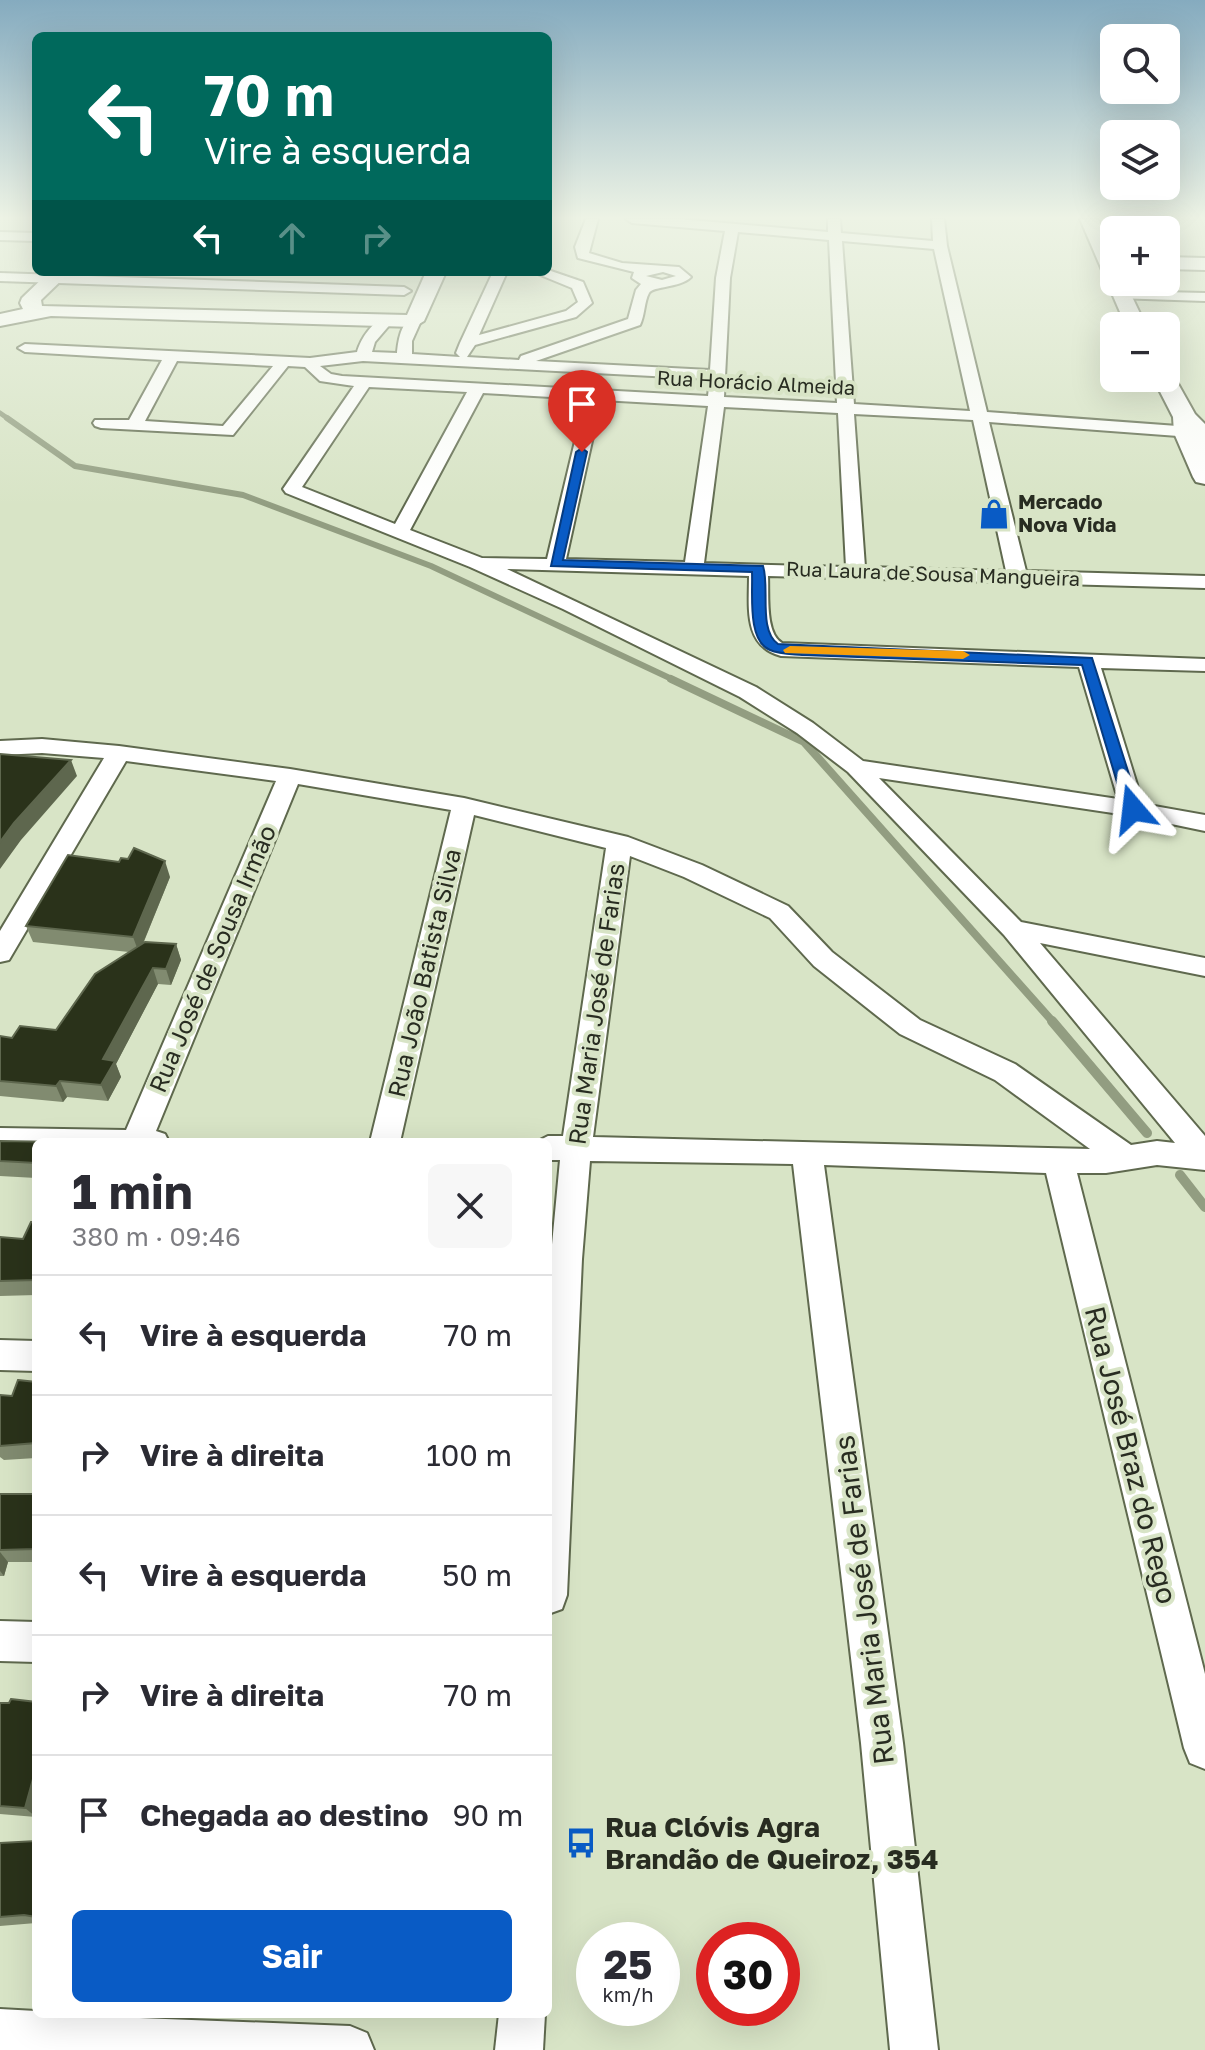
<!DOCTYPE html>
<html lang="pt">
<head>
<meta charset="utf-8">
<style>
	:root { --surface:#fff; --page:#f7f7f7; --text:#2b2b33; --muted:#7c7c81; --line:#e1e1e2; --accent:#095bc5 }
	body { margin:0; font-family:"Golos Text",sans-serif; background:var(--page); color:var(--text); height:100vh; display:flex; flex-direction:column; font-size:30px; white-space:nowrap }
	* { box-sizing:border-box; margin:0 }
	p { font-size:26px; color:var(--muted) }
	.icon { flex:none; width:44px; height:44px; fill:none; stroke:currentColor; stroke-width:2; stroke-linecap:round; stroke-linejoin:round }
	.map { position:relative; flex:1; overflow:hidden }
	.panel { position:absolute; left:32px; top:1138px; width:520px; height:880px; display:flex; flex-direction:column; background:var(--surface); border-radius:12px; box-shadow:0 8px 32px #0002 }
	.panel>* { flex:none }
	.hud { position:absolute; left:32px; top:32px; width:520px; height:244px; border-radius:12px; box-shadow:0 8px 32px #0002; background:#00695c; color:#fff; overflow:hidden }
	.fabs { position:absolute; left:1100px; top:24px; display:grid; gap:16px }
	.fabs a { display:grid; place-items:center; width:80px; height:80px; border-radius:12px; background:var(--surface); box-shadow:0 8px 32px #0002; font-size:40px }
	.speed { position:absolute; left:576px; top:1922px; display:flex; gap:16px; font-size:40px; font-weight:700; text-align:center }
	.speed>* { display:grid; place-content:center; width:104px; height:104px; border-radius:50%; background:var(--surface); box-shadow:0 8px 32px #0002; line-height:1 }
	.speed small { font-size:20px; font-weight:400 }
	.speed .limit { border:12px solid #d22; background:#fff; color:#111 }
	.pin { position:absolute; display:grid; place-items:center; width:68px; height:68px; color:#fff; margin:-82px -34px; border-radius:50% 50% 50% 0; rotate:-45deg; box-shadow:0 0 8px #0007 }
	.pin .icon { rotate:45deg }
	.me { position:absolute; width:88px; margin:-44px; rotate:343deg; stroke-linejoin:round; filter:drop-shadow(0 0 6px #0008) }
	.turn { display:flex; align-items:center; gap:28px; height:168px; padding:0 40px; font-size:36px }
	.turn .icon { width:104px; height:104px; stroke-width:2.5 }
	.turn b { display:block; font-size:56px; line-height:68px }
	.lanes { display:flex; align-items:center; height:76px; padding:0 40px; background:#0003; justify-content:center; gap:40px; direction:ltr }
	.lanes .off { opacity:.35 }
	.round { display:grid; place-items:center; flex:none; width:84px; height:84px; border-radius:12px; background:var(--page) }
	.head { display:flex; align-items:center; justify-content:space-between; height:136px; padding:0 40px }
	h1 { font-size:48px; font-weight:700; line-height:60px }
	.button { display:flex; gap:16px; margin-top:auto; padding:16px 40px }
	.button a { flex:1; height:92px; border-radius:12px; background:var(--accent); color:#fff; font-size:32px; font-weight:700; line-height:92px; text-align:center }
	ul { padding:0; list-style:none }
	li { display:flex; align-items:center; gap:24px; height:120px; padding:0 40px; border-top:2px solid var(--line) }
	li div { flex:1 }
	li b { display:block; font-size:30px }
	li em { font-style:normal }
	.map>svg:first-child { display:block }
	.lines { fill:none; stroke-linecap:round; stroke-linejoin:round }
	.stream-far3 { stroke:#929d81; stroke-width:5 }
	.stream-far2 { stroke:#929d81; stroke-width:6 }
	.stream-far1 { stroke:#929d81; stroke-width:8 }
	.stream { stroke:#929d81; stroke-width:10 }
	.street-casing { stroke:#5f694e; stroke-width:4 }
	.secondary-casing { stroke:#5f694e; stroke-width:4 }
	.street { fill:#fff; fill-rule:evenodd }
	.secondary { fill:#fff; fill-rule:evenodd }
	.wall { fill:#818b70 }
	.shaded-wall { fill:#5e674e }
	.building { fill:#2a321a; stroke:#5e674e; stroke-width:2 }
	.route { fill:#095bc5; stroke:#063b80; stroke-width:2 }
	.slow { fill:#f59e0b }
	.labels { text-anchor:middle; stroke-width:8; stroke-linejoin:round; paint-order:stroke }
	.far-street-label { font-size:20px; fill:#282c21; stroke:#d8e4c6 }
	.far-poi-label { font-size:20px; font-weight:bold; fill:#282c21; stroke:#d8e4c6; text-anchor:start }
	.street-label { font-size:24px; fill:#282c21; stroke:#d8e4c6 }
	.near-street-label { font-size:28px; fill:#282c21; stroke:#d8e4c6 }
	.near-poi-label { font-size:28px; font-weight:bold; fill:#282c21; stroke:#d8e4c6; text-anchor:start }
</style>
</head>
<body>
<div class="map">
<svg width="1205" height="2050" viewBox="0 0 1205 2050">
	<rect width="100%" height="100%" fill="#d8e4c6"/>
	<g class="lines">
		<path class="stream-far3" d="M0,413l10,7"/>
		<path class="stream-far2" d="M7,418l68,48 168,29 188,71 245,115"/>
		<path class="stream-far1" d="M671,679l133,63 250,281"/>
		<g class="stream">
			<path d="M1052,1021l95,112"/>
			<path d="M1180,1175l25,32"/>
		</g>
		<g class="street-casing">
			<g id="street">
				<path d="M586,219h12l-9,34 33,10 57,4 12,10c-11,11 -38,9 -42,16 -5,9 -4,22 -9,32l-104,36 174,9 6,-92 9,-47 -93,-8 -6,-4h53l149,13v-13h12l1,14 92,8 -1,-22h12l3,27 40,166 218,16v10l-216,-16 37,149 179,5v12l-437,-12c1,19 -3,57 14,67l423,16v12l-104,-3 42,136 62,11v16l-72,-15 -254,-38 142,144 184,36v18l-165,-33 165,193v34l-48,-5 -51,8h-29l128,501v95l-15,-6 -6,-15 -138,-575 -222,-8 79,578 35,307h-48l-29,-307 -68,-579 -203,-3 -8,98 -15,336 -5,14 -14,5v-327l12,-127h-12v-18h-12l12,-6h15l43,-288 -132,-33 -74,327h-30l81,-332 -153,-26 -142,347 9,3 4,8h-133v10h-36v-24l126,2 150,-349 -150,-20 -117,199 -9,2v-31l104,-173 -62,-5 -42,2v-14l42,-2 77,7 171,23 174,29 164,39 74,28 86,41 44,46 88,68 95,44 116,81 26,-4 18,2 -171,-208 -156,-163 -51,-39 -57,-36 -177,-88 -93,-42 -184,-74 -3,-4 71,-103 -34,-5 -15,-14 -17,-1 -55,69 -132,-7 -6,-2 -2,-3 2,-3h34l33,-60 -137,-8 -7,-4 7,-4 285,14 47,-6c4,-14 15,-30 29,-35l7,4 -18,21 -3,10 25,1c1,-12 4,-32 17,-36l7,4 -9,20v13l48,3 -4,-4 4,-10 33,-71h14l-28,63 87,-24 12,-9 -6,-14 -39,-16 15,-2 35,12 9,21 -16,14 -101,28 -8,12 52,3 2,-4 107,-37 8,-29 5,-6 -9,-6 2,-6 -56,-14 -3,-11zM738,232l91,8 8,163 -113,-6 6,-119zM842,241l92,8 36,162 -116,-7zM663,272l13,4 -14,4 -16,-4zM177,361l96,5 -50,60 -78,-5zM363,361l347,18 -2,17 -366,-20 -11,-2 -11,-8zM369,387l98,5 -72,132 -93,-37zM483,393l102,6 -38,160 -65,-1 -72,-28zM601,400l107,6 -23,156 -119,-3zM724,407l114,6 8,154 -142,-4zM854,414l119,6 33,151 -141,-4zM507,569l242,7c0,31 -6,70 32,80l298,11 39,132 -255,-38 -50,-38 -57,-36zM630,856l54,21 86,41 44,48 86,68 95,46 95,69 -497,-12z"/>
				<path d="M0,232l36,1v8l-36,-1z"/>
				<path d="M0,273l404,14 7,4 -7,4 -404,-14z"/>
				<path d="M1120,291l85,2v8l-90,-3 -2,-3z"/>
				<path d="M0,1340l36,1v30l-36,-1z"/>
				<path d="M0,1621l36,1v40l-36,-1z"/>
				<path d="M0,2009l36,2v3l314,12 17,7 7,17h-374z"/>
				<path d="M499,2014h46l-2,36h-48z"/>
			</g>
		</g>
		<g class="secondary-casing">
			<g id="secondary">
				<path d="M1080,219h18l16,37v26h11l21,44h-20z"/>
				<path d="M1166,257l39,1v12l-39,-1z"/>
				<path d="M49,272h21l-29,28 1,6 365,9 19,-43h20l-22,49 -10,6 -363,-11 -51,10v-12l23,-5 -3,-6 2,-5z"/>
				<path d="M1166,372l6,1 23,41 10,10v60l-9,-2 -3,-5 -19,-44 -1,-16 -20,-39h13z"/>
			</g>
		</g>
		<use href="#street" class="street"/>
		<use href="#secondary" class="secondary"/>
	</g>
	<g class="wall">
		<path d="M170,877l-27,67h33l5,16 -10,25 -13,-1 -42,80 5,13 -13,24 -41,-4 -4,5 -63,-6v-60l12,2 44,-8 73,-78 -96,-10 -7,-16z"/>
		<path d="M0,1141l36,1v36l-36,-2z"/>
		<path d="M36,1222v73l-36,1v-59l23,2z"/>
		<path d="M36,1382v76l-32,2 -4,-3v-62l12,1z"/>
		<path d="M0,1494h36v68h-28l-4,14h-4z"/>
		<path d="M36,1702v115l-36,-3v-111z"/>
		<path d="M36,1841v82l-36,3v-83z"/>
	</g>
	<g class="shaded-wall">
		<path d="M71,760l6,16 -56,64 -21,29v-27l14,-19z"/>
		<path d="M165,861l5,16 -31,76 -6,-16z"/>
		<path d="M176,944l5,16 -10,25 -5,-16z"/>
		<path d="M153,968l5,16 -42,80 5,13 -13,24 -7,-16 2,-26z"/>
		<path d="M60,1081l7,16 -4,5 -7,-16z"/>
		<path d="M0,1552l8,10 -4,14 -4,-5z"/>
		<path d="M33,1779l3,3v35l-11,-9z"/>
	</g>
	<g class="building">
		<path d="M0,754l71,6 -57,63 -14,19z"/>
		<path d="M134,848l31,13 -32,76 -107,-11 42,-71 51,7 2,-4 7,1z"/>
		<path d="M145,942l31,2 -10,25 -13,-1 -50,91 12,2 -14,24 -41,-4 -4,5 -56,-5v-45l12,2 8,-12 36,4 39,-56z"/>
		<path d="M0,1141l64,1h-28v21l-36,-2z"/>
		<path d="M31,1222h5v58l-36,1v-44l23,2z"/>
		<path d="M18,1380l18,2v61l-36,3v-51l12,1z"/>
		<path d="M0,1494h36v55l-36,1z"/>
		<path d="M11,1699l25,3v77h-3l-8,29 -25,-2v-103h9z"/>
		<path d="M36,1841v76l-12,-2 -24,2v-74z"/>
	</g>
	<linearGradient id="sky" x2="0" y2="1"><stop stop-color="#85abbf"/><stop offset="0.43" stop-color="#edf3e5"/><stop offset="1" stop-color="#edf3e5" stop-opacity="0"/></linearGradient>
	<rect width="1205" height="506" fill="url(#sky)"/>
	<path class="route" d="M582,448l5,4 -24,108 200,6c7,21 -5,64 15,78l314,14 48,151 -7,5 -8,-5 -43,-144 -280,-10c-10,-1 -23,-1 -32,-5 -23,-9 -17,-57 -18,-78l-201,-6 25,-114z"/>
	<path class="slow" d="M790,646l173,5 7,4 -7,4 -178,-6 -2,-3z"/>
	<defs>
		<g id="shop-bare" transform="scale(2.4)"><path d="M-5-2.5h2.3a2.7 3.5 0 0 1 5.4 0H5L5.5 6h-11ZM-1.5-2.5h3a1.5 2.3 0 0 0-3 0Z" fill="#095bc5" stroke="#d8e4c6" stroke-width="2.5" paint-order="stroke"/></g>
		<g id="bus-bare" transform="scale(2.4)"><path d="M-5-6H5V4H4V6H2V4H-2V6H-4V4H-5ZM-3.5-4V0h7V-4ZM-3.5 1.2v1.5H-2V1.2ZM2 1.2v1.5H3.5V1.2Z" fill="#095bc5" stroke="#d8e4c6" stroke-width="2.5" paint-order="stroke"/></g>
	</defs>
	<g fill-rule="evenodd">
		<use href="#shop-bare" x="994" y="514"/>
		<use href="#bus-bare" x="581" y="1843"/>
	</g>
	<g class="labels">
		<g class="far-street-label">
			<text transform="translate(756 383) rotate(3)" y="7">Rua Horácio Almeida</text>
			<text transform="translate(933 574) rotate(2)" y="7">Rua Laura de Sousa Mangueira</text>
		</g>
		<g class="far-poi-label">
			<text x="1018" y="509">Mercado<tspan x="1018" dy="23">Nova Vida</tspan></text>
		</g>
		<g class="street-label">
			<text transform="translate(213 959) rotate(-67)" y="8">Rua José de Sousa Irmão</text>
			<text transform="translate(425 973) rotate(-77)" y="8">Rua João Batista Silva</text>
			<text transform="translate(597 1004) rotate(-82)" y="8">Rua Maria José de Farias</text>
		</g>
		<g class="near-street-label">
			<text transform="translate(1131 1455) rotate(76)" y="10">Rua José Braz do Rego</text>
			<text transform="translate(864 1600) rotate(-97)" y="10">Rua Maria José de Farias</text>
		</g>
		<g class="near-poi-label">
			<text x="605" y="1837">Rua Clóvis Agra<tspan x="605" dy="32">Brandão de Queiroz, 354</tspan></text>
		</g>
	</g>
</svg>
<div class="fabs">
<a><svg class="icon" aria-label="search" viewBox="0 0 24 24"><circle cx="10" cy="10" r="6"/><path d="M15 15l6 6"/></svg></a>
<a><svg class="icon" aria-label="layers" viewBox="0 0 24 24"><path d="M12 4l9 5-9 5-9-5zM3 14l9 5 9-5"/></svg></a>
<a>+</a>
<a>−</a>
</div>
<div class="speed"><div>25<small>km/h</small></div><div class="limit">30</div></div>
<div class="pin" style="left:582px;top:452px;background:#d93025"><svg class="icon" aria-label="arrive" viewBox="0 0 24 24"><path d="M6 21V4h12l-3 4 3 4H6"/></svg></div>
<svg class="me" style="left:1133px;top:809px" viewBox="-20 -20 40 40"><path d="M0-17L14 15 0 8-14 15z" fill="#095bc5" stroke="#fff" stroke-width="4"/></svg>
<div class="hud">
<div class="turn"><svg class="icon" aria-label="left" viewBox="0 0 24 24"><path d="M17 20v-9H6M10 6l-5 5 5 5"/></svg><div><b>70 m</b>Vire à esquerda</div></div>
<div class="lanes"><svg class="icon" aria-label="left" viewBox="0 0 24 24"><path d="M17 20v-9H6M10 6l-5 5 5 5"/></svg><svg class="icon off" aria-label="ahead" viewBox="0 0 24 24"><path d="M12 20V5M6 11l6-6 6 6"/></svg><svg class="icon off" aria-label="right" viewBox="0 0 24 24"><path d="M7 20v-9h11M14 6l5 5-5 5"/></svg></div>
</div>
<section class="panel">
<div class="head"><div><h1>1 min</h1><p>380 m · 09:46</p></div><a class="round"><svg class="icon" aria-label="close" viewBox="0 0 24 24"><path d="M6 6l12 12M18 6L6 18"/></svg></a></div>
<ul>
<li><svg class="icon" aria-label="left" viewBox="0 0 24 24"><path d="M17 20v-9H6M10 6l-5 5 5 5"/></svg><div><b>Vire à esquerda</b></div><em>70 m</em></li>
<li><svg class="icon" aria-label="right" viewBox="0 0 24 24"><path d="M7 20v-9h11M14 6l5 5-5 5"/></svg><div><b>Vire à direita</b></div><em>100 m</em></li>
<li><svg class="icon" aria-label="left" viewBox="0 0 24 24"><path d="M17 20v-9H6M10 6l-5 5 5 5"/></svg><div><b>Vire à esquerda</b></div><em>50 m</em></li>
<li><svg class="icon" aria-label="right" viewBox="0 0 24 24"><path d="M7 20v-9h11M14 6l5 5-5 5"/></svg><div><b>Vire à direita</b></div><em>70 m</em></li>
<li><svg class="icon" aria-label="arrive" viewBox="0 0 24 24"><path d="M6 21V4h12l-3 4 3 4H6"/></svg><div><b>Chegada ao destino</b></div><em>90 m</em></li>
</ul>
<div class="button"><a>Sair</a></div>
</section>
</div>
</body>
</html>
